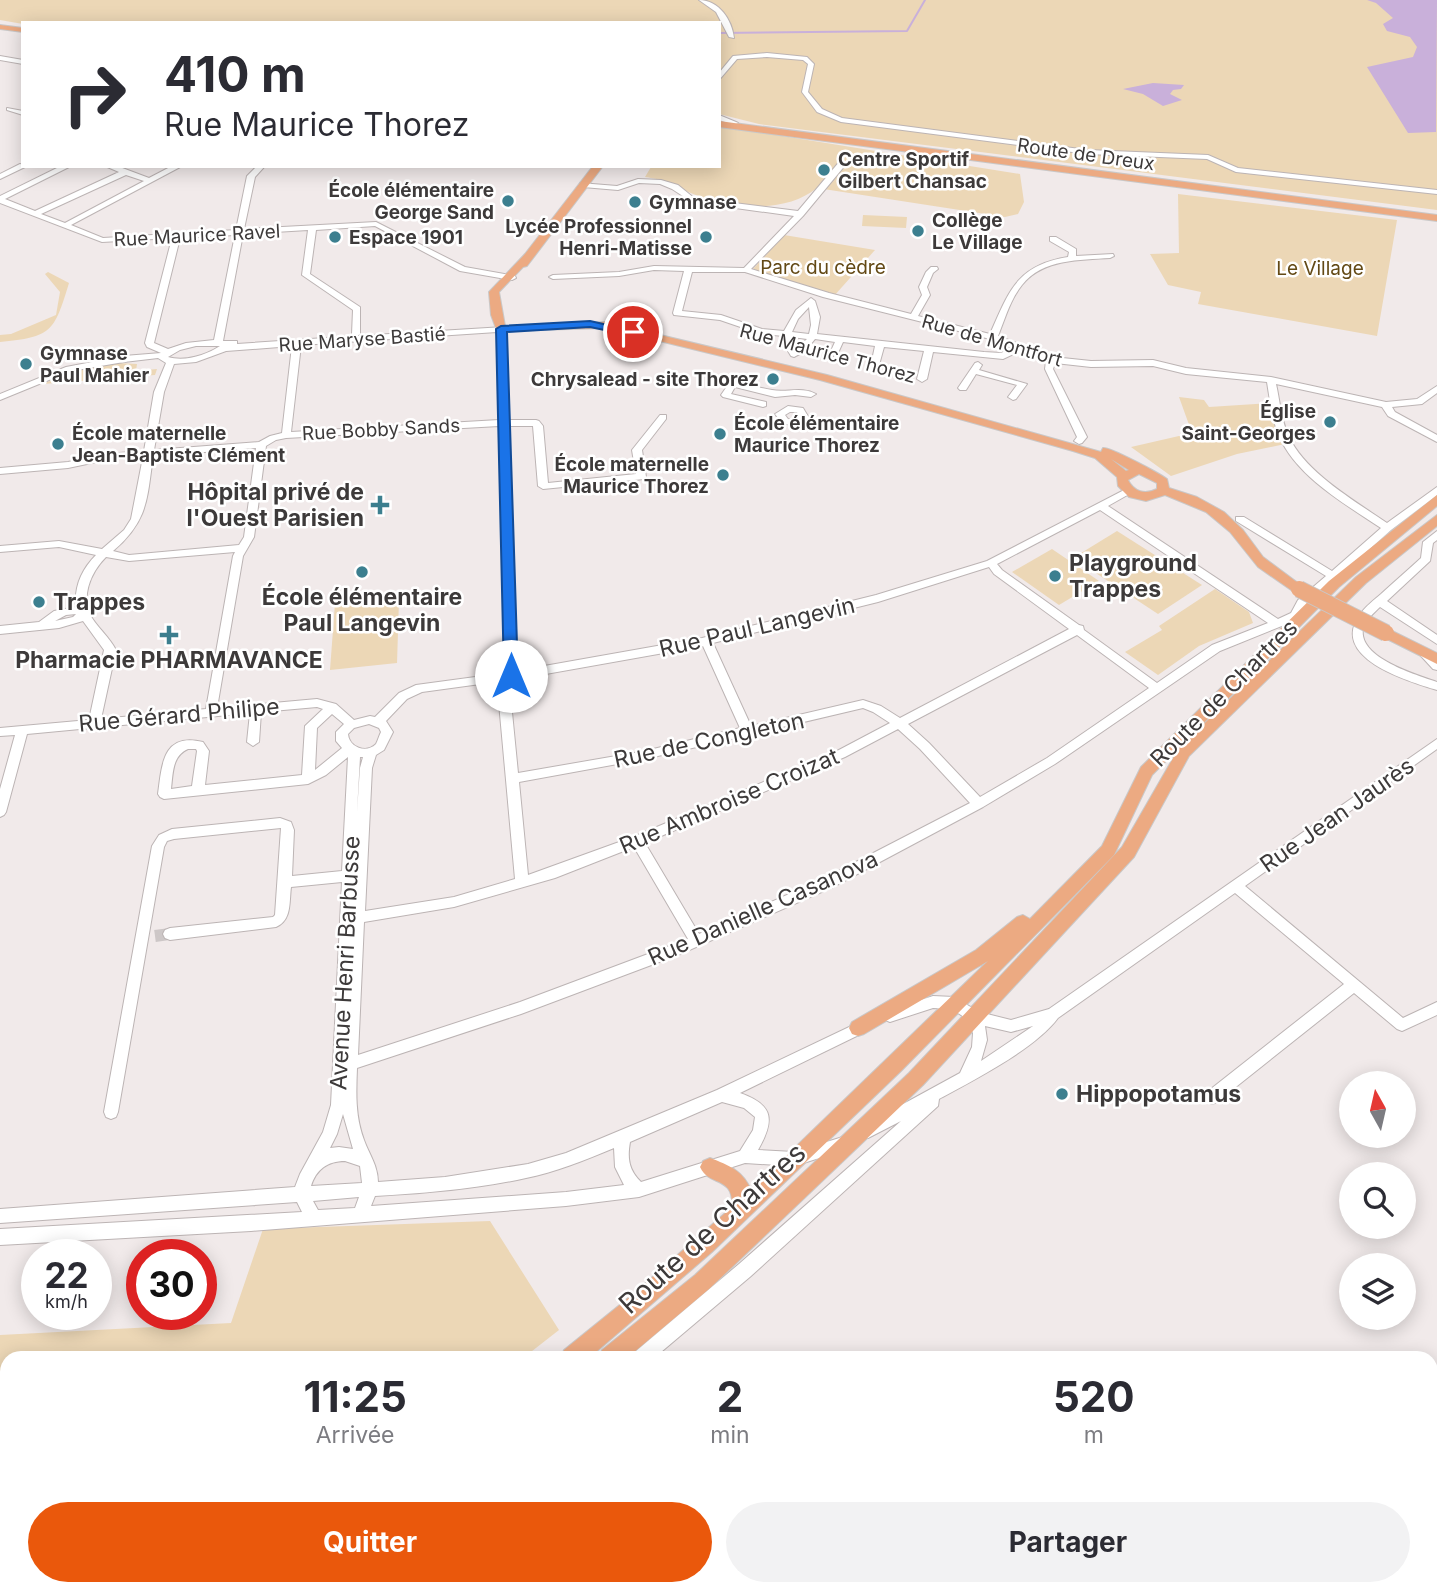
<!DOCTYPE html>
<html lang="fr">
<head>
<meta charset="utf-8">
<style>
	:root { --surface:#fff; --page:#f2f2f3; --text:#2b2b33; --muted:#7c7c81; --accent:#ea580c }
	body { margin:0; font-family:Inter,sans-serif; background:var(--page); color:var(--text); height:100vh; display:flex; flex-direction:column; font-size:26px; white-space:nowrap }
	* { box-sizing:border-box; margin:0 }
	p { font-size:23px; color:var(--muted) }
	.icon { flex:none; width:38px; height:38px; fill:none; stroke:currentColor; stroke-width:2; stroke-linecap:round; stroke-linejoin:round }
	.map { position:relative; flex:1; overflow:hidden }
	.drawer { position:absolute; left:0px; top:1351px; width:1438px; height:245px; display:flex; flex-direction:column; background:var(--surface); border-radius:21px 21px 0 0; box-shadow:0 4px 18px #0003 }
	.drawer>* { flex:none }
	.hud { position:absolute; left:21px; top:21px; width:700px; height:147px; border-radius:0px; box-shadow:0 4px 18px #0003; background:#fff; color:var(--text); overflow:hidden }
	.needle { width:46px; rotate:352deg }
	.controls { position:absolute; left:1339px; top:1071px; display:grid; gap:14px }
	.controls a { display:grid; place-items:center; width:77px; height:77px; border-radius:50%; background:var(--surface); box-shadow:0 4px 18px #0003; font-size:35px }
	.speed { position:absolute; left:21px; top:1239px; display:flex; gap:14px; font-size:35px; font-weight:700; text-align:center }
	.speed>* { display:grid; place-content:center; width:91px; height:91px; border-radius:50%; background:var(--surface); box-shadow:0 4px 18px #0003; line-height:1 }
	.speed small { font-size:18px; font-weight:400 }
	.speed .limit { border:10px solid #d22; background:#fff; color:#111 }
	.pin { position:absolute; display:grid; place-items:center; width:60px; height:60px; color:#fff; margin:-30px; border:4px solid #fff; border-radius:50%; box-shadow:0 2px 7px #0007 }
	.me { position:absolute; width:77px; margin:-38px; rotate:0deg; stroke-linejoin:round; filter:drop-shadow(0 0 5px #0008) }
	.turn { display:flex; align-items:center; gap:24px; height:147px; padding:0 28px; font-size:32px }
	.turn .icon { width:91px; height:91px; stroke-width:2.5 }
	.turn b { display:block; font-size:49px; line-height:60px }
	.eta { display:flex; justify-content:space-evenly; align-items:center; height:119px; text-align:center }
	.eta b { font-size:42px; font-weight:700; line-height:49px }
	.cta { display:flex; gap:14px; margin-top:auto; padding:14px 28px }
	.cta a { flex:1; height:80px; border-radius:42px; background:var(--accent); color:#fff; font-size:28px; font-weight:700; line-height:80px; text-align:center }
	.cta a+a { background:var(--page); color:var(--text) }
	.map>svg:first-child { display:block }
	.green { fill:#ecd7b6 }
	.water { fill:#c9b0da }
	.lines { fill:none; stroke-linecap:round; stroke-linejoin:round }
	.stream { stroke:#c9b0da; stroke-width:2 }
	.minor-tunnel { stroke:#cdc7c7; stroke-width:12; stroke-dasharray:12 6; stroke-linecap:butt }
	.minor-casing { stroke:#bcb4b4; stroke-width:2 }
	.major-casing { stroke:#c9c8c8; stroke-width:2 }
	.minor { fill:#fff; fill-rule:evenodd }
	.major { fill:#ecaa82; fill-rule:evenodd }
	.rail-casing { stroke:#999494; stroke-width:7 }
	.rail { stroke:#fff; stroke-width:4.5; stroke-dasharray:14; stroke-linecap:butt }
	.major-bridge-casing { stroke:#c9c8c8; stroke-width:18; stroke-linecap:butt }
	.major-bridge { stroke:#ecaa82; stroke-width:16 }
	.route { fill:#1a73e8; stroke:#114b97; stroke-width:2 }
	.poi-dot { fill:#3c7f8f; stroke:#fff; stroke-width:2.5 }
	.labels { text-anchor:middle; stroke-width:5; stroke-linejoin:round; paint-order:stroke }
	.far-street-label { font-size:19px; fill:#3d3a3a; stroke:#fff }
	.far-poi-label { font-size:19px; font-weight:bold; fill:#3d3a3a; stroke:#fff; text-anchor:start }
	.far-park-label { font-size:19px; fill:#634915; stroke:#fff }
	.poi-label { font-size:23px; font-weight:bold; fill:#3d3a3a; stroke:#fff; text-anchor:start }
	.street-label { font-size:23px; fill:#3d3a3a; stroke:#fff }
	.near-street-label { font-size:28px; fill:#3d3a3a; stroke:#fff }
</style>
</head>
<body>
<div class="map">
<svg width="1437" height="1596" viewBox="0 0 1437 1596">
	<rect width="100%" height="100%" fill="#f1eaea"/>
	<g class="green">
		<path d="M0,0h1437v210l-678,-86 -40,-10v-91l-696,1 -23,-4z"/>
		<path d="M719,126l301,48 4,28 -6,12 -13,3 -188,-29c-35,28 -93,20 -131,3 -18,-8 -20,-11 -41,-14l6,-10 -2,-1h70z"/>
		<path d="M1178,194l219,26 -20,116 -179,-32 3,-12 -33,-7 -18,-31 29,-1z"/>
		<path d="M863,215l44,2 -1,11 -44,-2z"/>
		<path d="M784,235l91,15 -41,46 -81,-27z"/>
		<path d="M48,272l21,11c-15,49 -17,54 -69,59v-7l11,-1 45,-19 4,-23 -15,-18z"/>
		<path d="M118,363l19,1 -1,7 21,-2 -2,6 -112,9 28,-13z"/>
		<path d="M1179,397l25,3 5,7 62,-4 14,41 -48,10 -66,22 -40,-29 61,-14z"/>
		<path d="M1117,531l85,54 -44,29 -85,-56z"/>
		<path d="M1052,549l47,32 -40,24 -47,-33z"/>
		<path d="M1215,589l34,23 4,11 -54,23 -41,29 -33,-23 37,-22 -3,-4z"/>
		<path d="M399,600l-2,63 -67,7 5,-67z"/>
		<path d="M490,1221l69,109 -32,25 1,3h-521v231h221l-9,7h-219v-261l231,-12 32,-94z"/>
	</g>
	<g class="water">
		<path d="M1367,0h70l-1,132 -28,1 -41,-66 46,-10 4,-10 -7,-10 -23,-6 -4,-7 10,-6 -17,-15z"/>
		<path d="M1153,83l31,2 -3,4 -8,1 -3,4 12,6 -19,6 -20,-12 -20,-5z"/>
	</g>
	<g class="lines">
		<path class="stream" d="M719,33l188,-2 18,-31"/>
		<path class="minor-tunnel" d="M155,936l15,-2"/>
		<g class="minor-casing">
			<g id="minor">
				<path d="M699,0c20,0 33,20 35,38l-5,-1 -13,-25z"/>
				<path d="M767,53l40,4 7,7 -6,28 14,17 20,9 246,32 120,5 30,13 199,22v4l-201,-22 -29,-13 -119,-5 -247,-32 -24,-10 -15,-20 6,-28 -5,-4 -36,-3 -30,2 -18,21v-7l14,-17z"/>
				<path d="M0,56l23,4v4l-23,-4z"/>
				<path d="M7,108l16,3v4l-16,-5z"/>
				<path d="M719,115l17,7 2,1 -4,2 -15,-5z"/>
				<path d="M840,161l7,2 -44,53 -52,53 78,24 82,21 11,-19 -3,-8 7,-15 5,-5h6l1,2 -5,4 -6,14 3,8 -12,21 72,18c19,-43 27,-69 78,-77l1,-5 -19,-11v-4h6l20,12v7l37,-2 1,2 -4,2c-30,2 -68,1 -88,27 -12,15 -17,34 -24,51l55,21 38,4 62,-1 33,8 85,9 115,25 31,-3 20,-13v7l-15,11 -30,3 3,5 42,23v7l-49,-26 -6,-9 -106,-23c4,17 5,37 13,53 17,36 66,64 98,86l50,-36v8l-46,35 -52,46v3l-5,1 -28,25 -7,14 -79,32 -165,113 -72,43 -150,80 -155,68 -157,59 -164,54c-1,25 -2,48 7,72 5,14 14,26 14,42l67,-5 83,-13 38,-11 151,-63 149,-71 5,2 2,4 -2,4 -131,64c34,12 35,27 18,57l36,2 52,-16 5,2 2,5 -2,5 -57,18 -49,-3 -106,34 -73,9 -315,25 -251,14v-16l302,-17 -5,-10 -297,21v-14l295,-22 5,-13 23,-42 8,-27 11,-223 -51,5c-2,15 1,33 -15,40l-106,13 -5,-2 -2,-4 2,-4 5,-2 103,-11 2,-2 6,-87 -107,11 -7,2 -3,6 -46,265 -2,5 -5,2 -5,-2 -2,-5 48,-266 7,-11 13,-6 108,-11 11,4 3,8 -2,46 50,-5 6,-114 -22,18 -18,9 -144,15 -4,-2 -2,-3c4,-30 5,-62 45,-52l6,9 -4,34 97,-10 3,-49 18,-17 -6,-2 -56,5 -2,30 -6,4 -6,-4 3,-29 -223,21 -21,78 -2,3 -4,2v-28l15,-54 -15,1v-8l89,-8 15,-70 -21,-29 -24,7 -59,6v-8l39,-4 15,-11 22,-4c-2,-21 6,-38 20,-52l-37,-8 -59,5v-6l59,-5 43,8 22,-19 7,-11 12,-62 -37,3 -38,8 -68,6v-6l68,-6 38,-8 38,-3 10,-59 12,-29 -8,-5 -34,4 -53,9 -71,29v-6l66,-27 58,-11 37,-3 -14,-6 -2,-4 27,-105 -70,4 -102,-39v-7l61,-30h10l-66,33 30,12 84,-39 -14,-6h12l32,12 23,-12h10l-111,59 32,13 133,-8 11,-54 10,-10h8l-10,11 -11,52 132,-7 89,45 50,9 1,2 -4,2 -52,-9 -85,-45 -59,4 -6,44 50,33v27l-3,2 147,-9 4,93h28l3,1 4,5 5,57 88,-9 -4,-24 28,-35h6v4l-24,31 4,27 -2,2 -101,10 -5,-3 -5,-60h-25l8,245 186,-33 174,-43 111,-34 141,-73 3,1v4l-23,13 170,113 13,-6 7,-13 28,-24 -90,-55v-4h8l88,54 49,-43c-36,-24 -84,-51 -102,-92 -7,-17 -9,-36 -12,-54l-81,-8 -33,-8 -62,1 -36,-4 -2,6 34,68 -5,6 -3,1 -5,-3 3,-4 -32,-68 1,-8 -26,-10 -17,8 -70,-7 -6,27 -5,3 -5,-3 7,-28 -40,-4 -5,18 -4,3 -4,-3 4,-19 -32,-4 -5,11 -4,3 -4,-3 5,-11 -20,-3 -10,12 -11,6 -3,-1 -6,-10 -1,-10 -23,-2 -41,-14 -46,-5 -1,-2 11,-42 -30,-1 -35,6 -66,3 -4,-2 4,-2 66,-3 35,-6 90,2 50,-52 -102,-14 -20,-13 -12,-5 -21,-1 -21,7 -35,-3h-3v-4l37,3 21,-7 23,1 17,5 16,13 104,13zM126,175l18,6 -79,42 -24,-9zM308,230l-6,45 51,35 -1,24 3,2 -118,8v-3h-14l20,-107zM235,235l-21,105 -28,3 -18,6 -14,-6 26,-105zM692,272h53l78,25 167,42 22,9 -11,5 -17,-1 -167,-18 3,-17 -5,-16 -4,-3 -15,12 -12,21 -22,-2 -41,-14 -39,-4zM809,307l2,18 -2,9 -17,-2 6,-13zM497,332l2,88 -208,12 10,-87zM792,337l15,2 -11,10zM196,346h24c-14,9 -35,16 -52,11l12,-7zM292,346l-10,87 -12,3 -11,6 -105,8 10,-58 10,-28 22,-2 30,-11zM499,426l6,247 -89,12 -17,8 -24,24 -5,-1 -16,4 -18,-16 -19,-5 -100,9 26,-152 11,-19 12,-91 10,-6 10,-2zM256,448l-12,89 -5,8 -110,10 -16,-4c35,-30 34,-51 40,-95zM1100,510l168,113 -56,22 -55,38 -73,-53 -1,-4 -4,-1 -77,-55 -5,-6zM235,552l-2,4 -27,153 -105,10 15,-69c-7,-13 -17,-21 -24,-32 -12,-20 -2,-45 14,-61l23,4zM989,567l5,7 75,55 -169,89 -19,-12 -18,-6 -112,26 -38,-83 165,-41zM76,614l-3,3 -18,4 11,-6zM1077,635l72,53 -102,70 -67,39 -51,-54 -21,-19zM703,646l37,82 -95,23 -127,22 -8,-81 -4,-11zM495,682l3,10 17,187 -61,18 -89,14 7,-143 4,-13 8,-5 9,-18 -7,-11 21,-22 15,-7zM863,708l10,4 17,11 -53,28 -204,86 -105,38 -9,-93 126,-23 99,-23 4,1 5,-3zM332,714l12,10 -8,8v9l6,7 -27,22 2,-42zM369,724l10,4 2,4c-2,4 -3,8 -5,12 -10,10 -27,3 -28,-10l6,-6zM898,729l22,20 50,54 -147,76 -124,55 -54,-91 200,-86zM188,749h8l1,2 -5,35 -21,3c2,-16 1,-33 17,-40zM360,757h3l-3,11 -3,44zM634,847l54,92 -168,63 -162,53 6,-133 90,-15 101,-29zM722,1102l22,6 11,9 -2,13 -13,21 -99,31c-12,-12 -14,-23 -11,-40zM343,1114l10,35 -14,-2 -9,1 7,-14zM614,1148l1,19 9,18 -58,7 -195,14 4,-10c51,-3 101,-7 151,-18 30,-6 59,-18 88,-30zM345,1161l15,5 2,17 -51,3c5,-16 16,-25 34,-25zM359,1197l-4,11 -37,2 -5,-9z"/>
				<path d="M20,164l7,2 -27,13v-5z"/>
				<path d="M978,362l4,3 -3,5 48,14 -11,15 -3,1 -5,-3 9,-12 -41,-11 -10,16h-6l-2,-2 17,-25z"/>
				<path d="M733,381c13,3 26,7 39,9 14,3 30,-4 44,4l-5,3 -16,-2 -20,2 -40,-10 -4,7 35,8v4l-3,1 -40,-10 -2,-2 9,-13z"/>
				<path d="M788,406l15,2 6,10 -13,8 -14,-3 -7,-9zM790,412h7l2,5 -5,3 -6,-1 -3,-4z"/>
				<path d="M1437,531v9l-4,3 -3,18 -43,40 50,34v9l-57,-37c-6,6 -15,13 -17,22 -5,29 54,46 74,53v8c-30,-9 -110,-33 -76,-77 5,-7 13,-13 20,-19 13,-12 27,-24 40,-36l2,-16z"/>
				<path d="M1427,652l10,7v11l-4,-1 -12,-13z"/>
				<path d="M1437,739v10l-192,137 158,132 34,-16v13l-35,16 -5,-2 -43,-36 -137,109 -5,2 -5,-2 -2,-5 2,-5 137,-108 -109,-91 -177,125c-23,31 -84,62 -119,81l-1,7 -187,170 -97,82h-21l2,-6 104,-88 162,-143 -33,17 -5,-2 -2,-5 2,-5 97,-53 12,-26 1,-14 -3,-12 -18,-12 -19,-1 -43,14 -5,-2 -2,-4 2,-4 48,-16 21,1 25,15 32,8 38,-11zM985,1026l26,6 22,-6 -52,35 6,-21z"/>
				<path d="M346,1589h24l-3,7h-24z"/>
			</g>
		</g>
		<g class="major-casing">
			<g id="major">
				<path d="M0,25l23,3v4l-23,-3z"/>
				<path d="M719,121l718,94v6l-718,-94z"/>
				<path d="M593,166h10l-76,100 -4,1 -24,25 6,34 101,-4 221,53 274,77 2,-4c7,-1 56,25 64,31l2,9 28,9 27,15 19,18 20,27 43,32 -7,5 -5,-2 -36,-25 -28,-35 -24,-20 -41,-17 -19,6 -17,-4 -11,-11 -1,-9 -22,-19 -22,-7 -253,-71 -214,-52 -109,3 -6,-16 -2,-23 36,-38zM1111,459l18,11 -3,1zM1139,474l18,9v6c-12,6 -23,3 -29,-9z"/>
				<path d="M1437,495v11l-98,81 -187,188 -38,80 -213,216 -189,181 -123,106h-28l3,-8 68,-55 100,-88c2,-32 -23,-20 -32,-40l3,-6 7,-3c19,7 33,13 41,32l237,-229 -124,73 -6,2 -6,-2 -3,-6 3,-6 124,-72 41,-33 6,-2 7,4 72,-73 39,-79 188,-186z"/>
				<path d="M1437,515v11l-71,57 -177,173 -55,101 -211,228 -214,204 -82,69h-28l3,-8 93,-75 214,-202 213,-226 57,-99 177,-171z"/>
				<path d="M1386,628l51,25v11l-56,-28 -2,-3 2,-3z"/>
				<path d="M258,1589h30l-3,7h-30z"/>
				<path d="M307,1589h30l-3,7h-30z"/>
			</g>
		</g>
		<use href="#minor" class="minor"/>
		<use href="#major" class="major"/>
		<g class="rail-casing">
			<g id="rail">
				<path d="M1432,1477l5,-8"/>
				<path d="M1432,1498l5,-8"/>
				<path d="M1432,1530l5,-8"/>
				<path d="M1432,1549l5,-8"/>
				<path d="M1352,1596l4,-7"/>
				<path d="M1366,1596l5,-7"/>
				<path d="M1387,1596l5,-7"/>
				<path d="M1401,1596l4,-7"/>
			</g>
		</g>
		<use href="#rail" class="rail"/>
		<g class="major-bridge-casing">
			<path id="major-bridge" d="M1299,589l87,44"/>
		</g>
		<use href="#major-bridge" class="major-bridge"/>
	</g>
	<path class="route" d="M590,321l49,11 -6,4 -43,-9 -83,5 11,344 -7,5 -7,-5 -8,-347 5,-3z"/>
	<g class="poi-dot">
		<circle cx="824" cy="170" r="7"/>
		<circle cx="508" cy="201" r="7"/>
		<circle cx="635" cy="202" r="7"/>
		<circle cx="918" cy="231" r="7"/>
		<circle cx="335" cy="237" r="7"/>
		<circle cx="706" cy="237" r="7"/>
		<circle cx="26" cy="364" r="7"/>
		<circle cx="773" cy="379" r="7"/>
		<circle cx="1330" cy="422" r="7"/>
		<circle cx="720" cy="434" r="7"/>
		<circle cx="58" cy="444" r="7"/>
		<circle cx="723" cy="475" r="7"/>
		<path d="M376.5 494.5h7v7h7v7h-7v7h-7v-7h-7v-7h7z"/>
		<circle cx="362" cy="572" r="7"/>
		<circle cx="1055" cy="576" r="7"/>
		<circle cx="39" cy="602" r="7"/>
		<path d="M165.5 624.5h7v7h7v7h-7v7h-7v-7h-7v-7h7z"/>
		<circle cx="1062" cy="1094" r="7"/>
	</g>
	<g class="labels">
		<g class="far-street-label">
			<text transform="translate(1086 154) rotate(8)" y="7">Route de Dreux</text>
			<text transform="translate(197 235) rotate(-3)" y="7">Rue Maurice Ravel</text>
			<text transform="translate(362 339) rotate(-4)" y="7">Rue Maryse Bastié</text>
			<text transform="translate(992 340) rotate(16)" y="7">Rue de Montfort</text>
			<text transform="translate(828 353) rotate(15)" y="7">Rue Maurice Thorez</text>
			<text transform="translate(381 429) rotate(-3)" y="7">Rue Bobby Sands</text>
		</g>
		<g class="far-poi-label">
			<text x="838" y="166">Centre Sportif<tspan x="838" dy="22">Gilbert Chansac</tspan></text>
			<text x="494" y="197" text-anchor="end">École élémentaire<tspan x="494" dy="22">George Sand</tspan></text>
			<text x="649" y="209">Gymnase</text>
			<text x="932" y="227">Collège<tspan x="932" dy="22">Le Village</tspan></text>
			<text x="692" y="233" text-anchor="end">Lycée Professionnel<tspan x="692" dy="22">Henri-Matisse</tspan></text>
			<text x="349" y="244">Espace 1901</text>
			<text x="40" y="360">Gymnase<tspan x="40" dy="22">Paul Mahier</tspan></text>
			<text x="759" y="386" text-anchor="end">Chrysalead - site Thorez</text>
			<text x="1316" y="418" text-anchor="end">Église<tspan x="1316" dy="22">Saint-Georges</tspan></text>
			<text x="734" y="430">École élémentaire<tspan x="734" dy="22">Maurice Thorez</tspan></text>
			<text x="72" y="440">École maternelle<tspan x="72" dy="22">Jean-Baptiste Clément</tspan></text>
			<text x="709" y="471" text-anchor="end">École maternelle<tspan x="709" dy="22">Maurice Thorez</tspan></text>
		</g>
		<g class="far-park-label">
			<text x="823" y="274">Parc du cèdre</text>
			<text x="1320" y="275">Le Village</text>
		</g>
		<g class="poi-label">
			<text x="364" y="500" text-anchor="end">Hôpital privé de<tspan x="364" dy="26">l'Ouest Parisien</tspan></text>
			<text x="1069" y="571">Playground<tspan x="1069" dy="26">Trappes</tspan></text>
			<text x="362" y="605" text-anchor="middle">École élémentaire<tspan x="362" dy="26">Paul Langevin</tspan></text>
			<text x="53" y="610">Trappes</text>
			<text x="169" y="668" text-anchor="middle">Pharmacie PHARMAVANCE</text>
			<text x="1076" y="1102">Hippopotamus</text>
		</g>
		<g class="street-label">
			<text transform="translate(757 627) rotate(-13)" y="8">Rue Paul Langevin</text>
			<text transform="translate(1224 693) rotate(-45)" y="8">Route de Chartres</text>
			<text transform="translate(179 715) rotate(-5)" y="8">Rue Gérard Philipe</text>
			<text transform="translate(709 740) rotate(-12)" y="8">Rue de Congleton</text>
			<text transform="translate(729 801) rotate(-23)" y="8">Rue Ambroise Croizat</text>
			<text transform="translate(1337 815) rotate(-35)" y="8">Rue Jean Jaurès</text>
			<text transform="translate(763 908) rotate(-24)" y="8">Rue Danielle Casanova</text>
			<text transform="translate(345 963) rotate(-87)" y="8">Avenue Henri Barbusse</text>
		</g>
		<g class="near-street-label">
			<text transform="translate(712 1228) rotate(-42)" y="10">Route de Chartres</text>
		</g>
	</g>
</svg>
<div class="controls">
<a><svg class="needle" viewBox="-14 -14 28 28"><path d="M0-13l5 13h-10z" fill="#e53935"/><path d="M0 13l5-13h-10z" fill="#7c7c81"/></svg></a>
<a><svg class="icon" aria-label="search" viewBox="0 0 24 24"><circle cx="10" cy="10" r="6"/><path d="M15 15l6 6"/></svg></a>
<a><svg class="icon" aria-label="layers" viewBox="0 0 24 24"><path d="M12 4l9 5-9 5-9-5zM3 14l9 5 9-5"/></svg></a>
</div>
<div class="speed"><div>22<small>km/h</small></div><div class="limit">30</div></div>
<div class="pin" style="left:633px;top:332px;background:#d93025"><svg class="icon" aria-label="arrive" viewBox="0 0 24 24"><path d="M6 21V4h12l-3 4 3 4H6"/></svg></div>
<svg class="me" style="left:511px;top:676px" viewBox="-20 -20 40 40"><circle r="19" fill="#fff"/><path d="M0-13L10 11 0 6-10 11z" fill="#1a73e8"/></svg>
<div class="hud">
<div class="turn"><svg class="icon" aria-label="right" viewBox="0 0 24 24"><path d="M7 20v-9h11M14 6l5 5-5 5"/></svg><div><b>410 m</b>Rue Maurice Thorez</div></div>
</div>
<section class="drawer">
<div class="eta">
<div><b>11:25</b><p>Arrivée</p></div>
<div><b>2</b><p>min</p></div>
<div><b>520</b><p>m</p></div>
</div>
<div class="cta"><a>Quitter</a><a>Partager</a></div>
</section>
</div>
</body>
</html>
